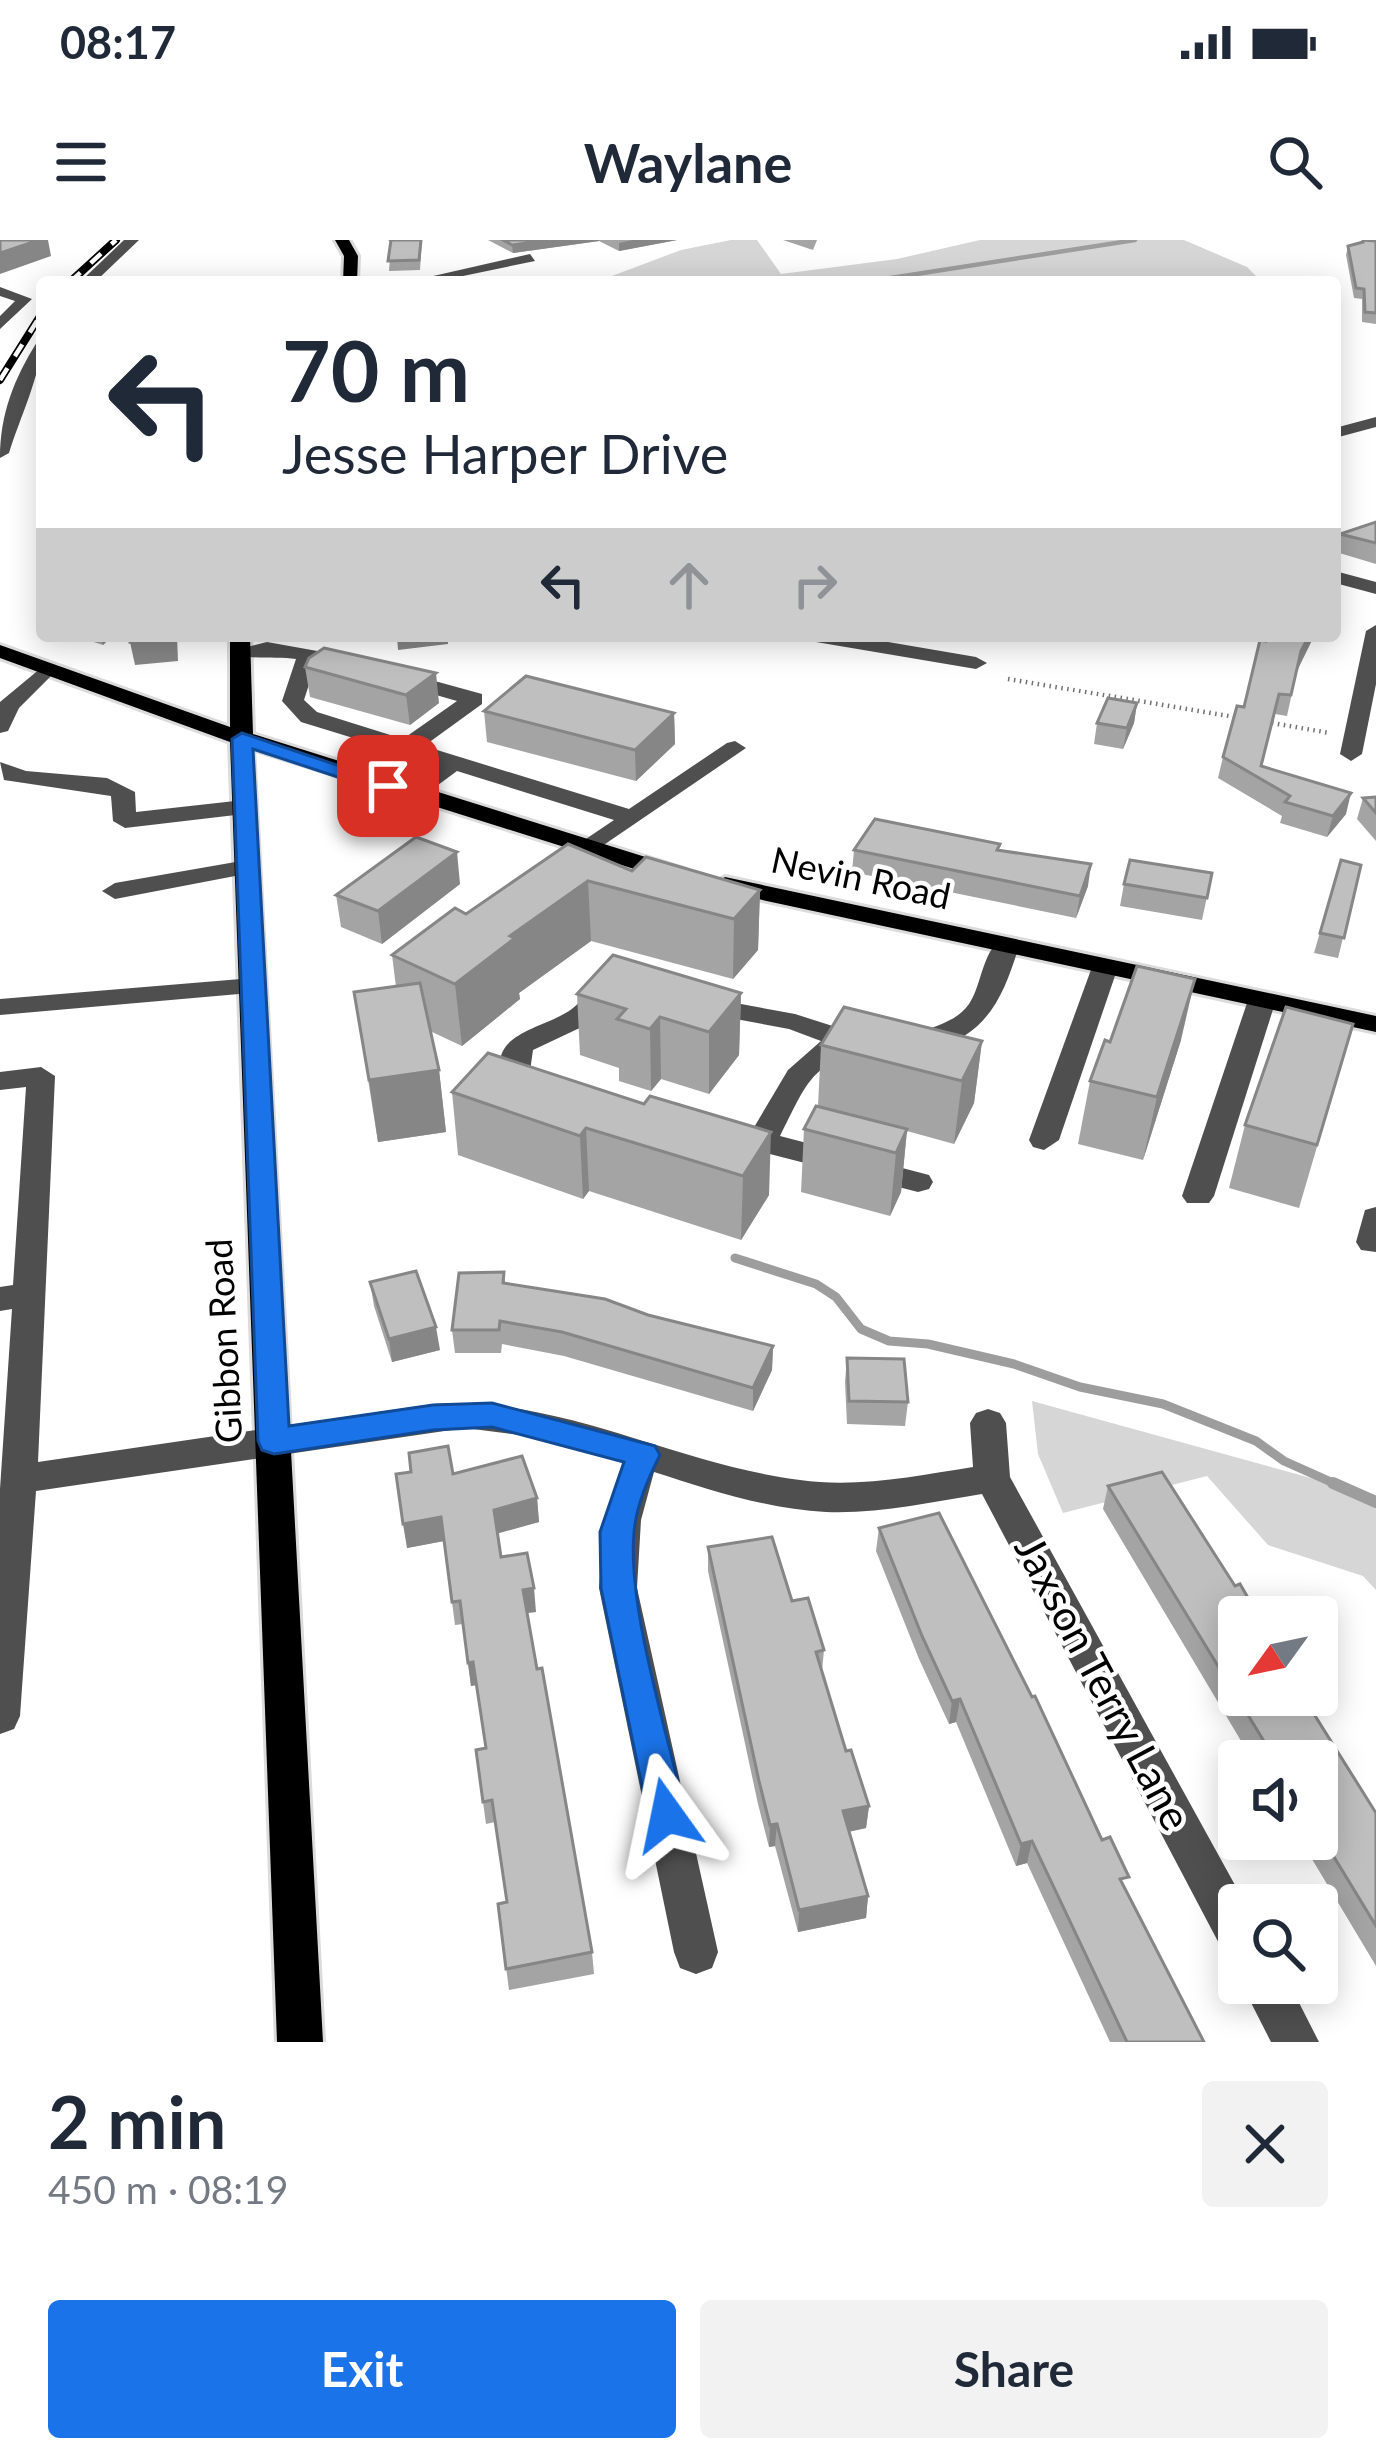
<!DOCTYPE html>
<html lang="en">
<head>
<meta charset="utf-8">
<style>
	:root { --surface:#fff; --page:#f2f2f3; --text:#1f2937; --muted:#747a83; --accent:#1a73e8 }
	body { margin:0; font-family:Lato,sans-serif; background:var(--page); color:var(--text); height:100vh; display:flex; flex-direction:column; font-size:45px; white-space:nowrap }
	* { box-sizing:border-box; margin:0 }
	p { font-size:39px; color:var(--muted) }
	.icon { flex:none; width:66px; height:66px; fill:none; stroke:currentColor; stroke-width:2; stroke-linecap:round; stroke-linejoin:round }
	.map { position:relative; height:1802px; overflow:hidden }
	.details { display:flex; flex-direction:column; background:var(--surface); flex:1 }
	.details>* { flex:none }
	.hud { position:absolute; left:36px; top:36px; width:1305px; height:366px; border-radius:12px; box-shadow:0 6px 30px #0003; background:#fff; color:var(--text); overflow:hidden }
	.needle { width:78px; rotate:237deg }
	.tools { position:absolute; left:1218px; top:1356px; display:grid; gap:24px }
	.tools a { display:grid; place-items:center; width:120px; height:120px; border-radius:12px; background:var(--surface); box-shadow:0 6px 30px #0003; font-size:60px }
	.pin { position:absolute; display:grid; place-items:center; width:102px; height:102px; color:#fff; margin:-51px; border-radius:24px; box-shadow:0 6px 18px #0006 }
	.me { position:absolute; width:132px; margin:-66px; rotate:348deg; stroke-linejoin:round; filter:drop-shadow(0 0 9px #0008) }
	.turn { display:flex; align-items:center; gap:42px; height:252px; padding:0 48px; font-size:54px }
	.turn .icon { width:156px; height:156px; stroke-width:2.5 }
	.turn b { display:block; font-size:84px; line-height:102px }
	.lanes { display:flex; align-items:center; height:114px; padding:0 48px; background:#0003; justify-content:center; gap:60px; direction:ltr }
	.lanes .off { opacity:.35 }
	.round { display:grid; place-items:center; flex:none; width:126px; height:126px; border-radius:12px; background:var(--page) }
	.head { display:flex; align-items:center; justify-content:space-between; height:204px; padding:0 48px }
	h1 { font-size:72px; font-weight:700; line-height:90px }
	.primary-button { display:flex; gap:24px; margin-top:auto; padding:24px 48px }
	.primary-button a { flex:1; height:138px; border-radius:12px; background:var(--accent); color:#fff; font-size:48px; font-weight:700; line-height:138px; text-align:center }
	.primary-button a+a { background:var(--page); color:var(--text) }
	.status { display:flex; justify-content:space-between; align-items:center; height:84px; padding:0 60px; background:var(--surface); direction:ltr }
	.status svg { height:33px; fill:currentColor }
	header { display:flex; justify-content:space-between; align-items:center; height:156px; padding:0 48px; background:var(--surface); font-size:54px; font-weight:700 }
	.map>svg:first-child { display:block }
	.green { fill:#d6d6d6 }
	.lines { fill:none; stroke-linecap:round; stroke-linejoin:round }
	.stream-far2 { stroke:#9d9d9d; stroke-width:4.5 }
	.stream-far1 { stroke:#9d9d9d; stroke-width:9 }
	.stream { stroke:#9d9d9d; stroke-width:12 }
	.major-casing { stroke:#dbdbdb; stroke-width:6 }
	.path { stroke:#717171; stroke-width:4.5; stroke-dasharray:1.5 4.5; stroke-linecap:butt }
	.minor { fill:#4f4f4f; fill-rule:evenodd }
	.major { fill:#000; fill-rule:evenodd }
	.rail-casing { stroke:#000; stroke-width:8 }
	.rail { stroke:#fff; stroke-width:4.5; stroke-dasharray:14; stroke-linecap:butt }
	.wall { fill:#a4a4a4 }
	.shaded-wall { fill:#868686 }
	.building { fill:#bfbfbf; stroke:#868686; stroke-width:3 }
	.route { fill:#1a73e8; stroke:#114b97; stroke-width:3 }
	.labels { text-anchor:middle; stroke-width:9; stroke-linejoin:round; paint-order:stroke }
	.street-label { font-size:36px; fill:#000; stroke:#fff }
	.near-street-label { font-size:42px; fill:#000; stroke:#fff }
</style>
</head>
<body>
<div class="status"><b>08:17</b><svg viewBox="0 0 49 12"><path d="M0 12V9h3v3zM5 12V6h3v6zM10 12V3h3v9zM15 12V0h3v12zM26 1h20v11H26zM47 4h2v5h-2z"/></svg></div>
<header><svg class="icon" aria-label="menu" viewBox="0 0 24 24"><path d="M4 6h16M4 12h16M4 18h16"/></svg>Waylane<svg class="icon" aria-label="search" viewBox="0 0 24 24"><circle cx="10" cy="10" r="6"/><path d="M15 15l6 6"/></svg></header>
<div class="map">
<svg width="1376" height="1802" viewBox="0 0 1376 1802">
	<rect width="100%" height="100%" fill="#fff"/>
	<g class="green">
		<path d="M731,0h26l24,34 116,-15 83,-19h204l63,27 15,15h-666l85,-32z"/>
		<path d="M1032,1161l344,95v94l-13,-14 -95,-31 -61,-69 -144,37 -25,-59z"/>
	</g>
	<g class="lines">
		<path class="stream-far2" d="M865,42l270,-42"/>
		<path class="stream-far1" d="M735,1018l81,26 20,13 25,32 28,12 39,3 86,20 66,23 83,17 93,37 28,20 56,25"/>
		<path class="stream" d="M1333,1243l43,19"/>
		<g class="major-casing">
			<g id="major">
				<path d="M335,0h14l9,16 -1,26h-14l1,-26z"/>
				<path d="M230,396h20l3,98 434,136 4,5 -4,5h-18l-416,-131 70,1293h-46l-47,-1300 -230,-84v-13l230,82z"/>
				<path d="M725,637l651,139v16l-660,-142 -4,-5z"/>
			</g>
		</g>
		<g class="path">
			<path d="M1008,439l233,39"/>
			<path d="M1266,482l64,11"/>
		</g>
		<g class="minor">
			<path d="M124,0h15l-44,42h-15z"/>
			<path d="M530,14l5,7 -101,21h-27z"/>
			<path d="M0,47l32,12 -32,30v-13l15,-15 -15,-5z"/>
			<path d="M42,100c0,32 -23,80 -33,113l-9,5c0,-44 14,-79 37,-116z"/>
			<path d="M1376,177v10l-41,11v-10z"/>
			<path d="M1335,331l41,11v12l-41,-11z"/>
			<path d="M1376,385v59l-14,70 -11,7 -11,-7 26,-123z"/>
			<path d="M806,396h47l123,21 11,6 -11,6 -160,-27z"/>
			<path d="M267,402l67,12v8l-18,1 -12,37 13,12 86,27 54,-38 -63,-18v-10l8,-1 80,22v10l-58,42 205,63 98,-66 8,-2 11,7 -160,109 -12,-7 3,-5 37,-25 -157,-49 -38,28h-16v-10l33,-25 -26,-8 -38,27h-16v-10l33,-24 -88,-27 -19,-21 14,-42c-19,-3 -52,2 -65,-8z"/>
			<path d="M47,423l11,6 -39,39 -11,23 -8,2v-31z"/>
			<path d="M0,522l26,9 81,7 28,14 1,20 108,-12 12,7 -12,7 -119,14 -12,-7 -2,-25 -107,-16z"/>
			<path d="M247,620l12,7 -3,5 -141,27 -13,-8 13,-8z"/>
			<path d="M1006,698l13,8c-15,48 -30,87 -83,102 -11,3 -17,5 -29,2l-4,-6c17,-18 49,-16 66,-40 13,-18 14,-60 37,-66z"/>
			<path d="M1105,719l13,8 -59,173 -15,10 -11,-3 -4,-7 63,-173z"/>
			<path d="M253,738l14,8 -4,6 -263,23v-16z"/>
			<path d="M607,741l14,8 -35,36 -53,25 -3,21 21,17 -5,7h-20l-21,-14c-22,-46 37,-52 64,-70 14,-9 22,-26 38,-30z"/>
			<path d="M1262,752l14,8 -62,196 -5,7h-22l-5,-7 66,-196z"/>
			<path d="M703,757l92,17 72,23 4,6 -4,6c-58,15 -61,37 -87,87l149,39 4,7 -4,7 -11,3 -195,-50 -4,-7 4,-7 30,1 35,-59 33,-29 -32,-12 -96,-18 -4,-6z"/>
			<path d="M41,827l14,9 -17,386 395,-58c128,-8 241,60 367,76 58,8 116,-4 173,-13l-3,-44 6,-10 12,-4 12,4 6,10 4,54 236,428h-7v53l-16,-7 -241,-457c-51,8 -104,20 -156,18 -59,-3 -116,-22 -172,-40l-13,48 -4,68 81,364 -6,16 -16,6 -16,-6 -6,-16 -75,-364 5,-68 19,-58 -87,-25 -71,-9 -429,63 -16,225 -6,13 -14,5v-245l12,-180 -12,2v-24l13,-2 13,-198 -26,3v-18z"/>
			<path d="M1376,967v45l-15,-2 -5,-8 9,-32z"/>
			<path d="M1241,1743h48l30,59h-48z"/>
		</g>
		<use href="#major" class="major"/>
		<g class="rail-casing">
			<g id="rail">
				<path d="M70,42l46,-42"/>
				<path d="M0,140l42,-67"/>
			</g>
		</g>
		<use href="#rail" class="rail"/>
	</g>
	<g class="wall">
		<path d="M388,0h34l-2,30 -31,1 2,-28z"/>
		<path d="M488,0h189l-58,11 -20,-10 -86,12z"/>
		<path d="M783,0h34l-4,10z"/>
		<path d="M1362,0l14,1v83l-14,-2v-23l-8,-1 -8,-43 2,-9 13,-4z"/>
		<path d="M1376,282v42l-40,-12 4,-18z"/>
		<path d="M75,396h37l-9,9z"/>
		<path d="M1314,396l-17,34 -10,46 -12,-2 -14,52 85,48 -19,23 -47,-14 2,-7 -64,-38 5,-21 21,-50 22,-66z"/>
		<path d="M305,427l134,36 -29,22 -100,-28z"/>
		<path d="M1137,463l-3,20 -11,26 -29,-5 3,-21z"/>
		<path d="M484,471l190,2 1,31 -39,37 -149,-39z"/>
		<path d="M1376,557v44l-19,-22 6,-21z"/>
		<path d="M568,604l64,27 128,19 -2,60 -25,29 -142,-38 -72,52 1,6 -58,47 -32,-15 9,39 7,62 -68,10 -24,-150 42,-5 -4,-32 74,-41z"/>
		<path d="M854,610h145l89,36 -12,32 -224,-46z"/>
		<path d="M1341,620l20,5 -23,93 -24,-5z"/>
		<path d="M1212,633l-10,47 -82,-14 4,-22z"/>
		<path d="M460,644l-78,60 -41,-17 -5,-32z"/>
		<path d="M741,753l-2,62 -30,39 -48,-15 -10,12 -32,-10v-13l-39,-13 -3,-61z"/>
		<path d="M1353,784l-54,184 -70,-20 16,-63z"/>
		<path d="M1181,800l-38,120 -65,-16 12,-63 20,-39z"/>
		<path d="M982,801l-8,62 -20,41 -47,-13 -6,61 -11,24 -89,-24 3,-63 14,-23 3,-61z"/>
		<path d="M452,852l192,12 125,91 -28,45 -152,-49 -6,8 -125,-44z"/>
		<path d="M504,1032l1,11 143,32 125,31 -1,24 -19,41 -189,-55 -62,-12 -1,9h-46l-3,-23z"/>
		<path d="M370,1042l70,68 -48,12 -18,-56z"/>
		<path d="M847,1118l61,44 -3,24 -58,-2 -2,-42z"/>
		<path d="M411,1232l42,2 84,24 2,24 -42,11 4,24 35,55 -9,1 65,339 2,22 -85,16 -11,-86 9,-2 -12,-80 -9,2 -10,-74 10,-2 -10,-63 -5,1 -8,-62 -8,1 -11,-84 -37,7z"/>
		<path d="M1108,1246l131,131 137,196v153l-76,-127h17v-78h-64l-150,-252z"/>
		<path d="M879,1288l247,361 78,153h-94l-83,-179 -11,3 -60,-144 -7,2 -30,-65 -43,-108z"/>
		<path d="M708,1307l84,54 32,49 -2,21 24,80 23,55 -3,22 -17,4 19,64 -2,22 -68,14 -23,-86 -6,1 -11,-43 -50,-233z"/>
	</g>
	<g class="shaded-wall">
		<path d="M39,0h9l3,16 -51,18v-21z"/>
		<path d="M549,0h50v1l-86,12 -1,-8z"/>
		<path d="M633,0h44l-58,11v-8z"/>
		<path d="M101,396h11l-9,9z"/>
		<path d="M177,396l1,25 -43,4 -5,-23z"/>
		<path d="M397,396h51v8l-50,6z"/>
		<path d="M1309,396h5l-17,35 4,-20z"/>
		<path d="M436,433l3,30 -29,22 -4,-30z"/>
		<path d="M1137,463l-3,20 -11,26 4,-21z"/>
		<path d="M674,473l1,31 -39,37 -1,-31z"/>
		<path d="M1351,553l-5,21 -19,23 6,-21z"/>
		<path d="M457,612l3,32 -78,60 -4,-33z"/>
		<path d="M1091,624l-3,22 -12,32 4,-22z"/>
		<path d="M588,641l3,60 -72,52 1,6 -58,47 -7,-62 55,-48z"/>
		<path d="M760,650l-2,60 -25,29 1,-60z"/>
		<path d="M1195,739l-14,61 -38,120 14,-63z"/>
		<path d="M741,753l-2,62 -30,39v-62z"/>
		<path d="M660,777l1,62 -10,12 -1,-62z"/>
		<path d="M982,801l-8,62 -20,41 8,-63z"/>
		<path d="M439,830l7,62 -68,10 -9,-62z"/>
		<path d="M586,888l3,63 -6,8 -3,-63z"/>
		<path d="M907,889l-6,63 -11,24 6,-63z"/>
		<path d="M771,892l-2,63 -28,45 2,-64z"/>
		<path d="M436,1087l4,23 -48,12 -3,-23z"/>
		<path d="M773,1106l-1,24 -19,41v-23z"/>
		<path d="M537,1258l2,24 -43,12 -2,-24z"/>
		<path d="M441,1277l3,24 -37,7 -4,-24z"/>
		<path d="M534,1348l2,24 -11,1 -2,-23z"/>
		<path d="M473,1422l3,23 -5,1 -3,-23z"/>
		<path d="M960,1459l-4,23 -7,2 3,-23z"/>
		<path d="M869,1566l-3,22 -25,5 2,-22z"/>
		<path d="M777,1584l-2,22 -6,1 1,-22z"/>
		<path d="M1032,1601l-5,22 -11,3 5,-22z"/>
		<path d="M868,1656l-2,22 -68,14 1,-22z"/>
	</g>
	<g class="building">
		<path d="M0,0h39l-39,13z"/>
		<path d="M391,0h30l-2,20 -31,1z"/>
		<path d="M503,0h46l-37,5z"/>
		<path d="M1363,0l13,1v72l-11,-1 -1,-23 -8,-1 -8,-42 15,-4z"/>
		<path d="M1376,282v21l-36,-9z"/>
		<path d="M130,396h43v2l-43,4z"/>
		<path d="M1269,396h40l-8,15 -10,44 -12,-1 -18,72 90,27 -18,23 -48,-14 5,-6 -67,-39 14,-51 7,1 16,-67 6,1z"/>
		<path d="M324,408l112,25 -30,22 -101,-28 4,-9z"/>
		<path d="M526,436l148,37 -39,37 -151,-39z"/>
		<path d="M1108,458l29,5 -10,25 -30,-5z"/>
		<path d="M1376,557v16l-13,-15z"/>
		<path d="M875,579l125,25 -3,6 94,14 -11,32 -226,-46z"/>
		<path d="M416,597l41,15 -79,59 -42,-16z"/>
		<path d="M568,604l64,27 14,-14 114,33 -26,29 -146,-38 -78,55 5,2 -60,46 -63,-29 63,-47 11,6z"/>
		<path d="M1130,620l82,13 -5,25 -83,-14z"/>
		<path d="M1341,620l20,5 -17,73 -24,-5z"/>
		<path d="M613,715l128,38 -32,39 -49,-15 -10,12 -33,-10 9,-10 -49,-15z"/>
		<path d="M1137,726l58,13 -38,118 -67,-16 15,-41 5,2z"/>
		<path d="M420,743l19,87 -70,10 -15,-88z"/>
		<path d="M844,767l138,34 -20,40 -141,-36z"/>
		<path d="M1286,767l67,17 -36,121 -72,-20z"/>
		<path d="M488,813l156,51 6,-8 121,36 -28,44 -157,-48 -6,8 -128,-44z"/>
		<path d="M816,866l91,23 -11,24 -92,-24z"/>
		<path d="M416,1031l20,56 -47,12 -19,-57z"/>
		<path d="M504,1032l-1,11 102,16 43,16 125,31 -20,42 -191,-56 -62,-11 -1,9h-47l7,-57z"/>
		<path d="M847,1118l57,1 4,43 -59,-1z"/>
		<path d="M448,1206l5,28 69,-18 15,42 -43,12 7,47 26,-4 7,35 -11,2 14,79 5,-1 50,284 -86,17 -8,-65 9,-2 -15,-102 -9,2 -7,-52 10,-2 -13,-86 -5,1 -8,-62 -8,1 -11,-85 -38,7 -7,-50 15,-2 -2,-19z"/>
		<path d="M1162,1232l73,114 5,-2 19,33h-20v78h63l74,118v113l-59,-97v-68h-41l-168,-275z"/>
		<path d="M939,1273l93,184 3,-1 67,144 8,-3 19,40 -9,2 84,163h-77l-95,-201 -11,3 -61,-145 -8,2 -30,-65 -43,-108z"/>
		<path d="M772,1297l20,64 16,-3 16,52 -8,2 30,99 5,-1 18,56 -26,5 25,85 -69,14 -22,-86 -7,1 -11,-44 -51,-234z"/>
	</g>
	<path class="route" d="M242,493l157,53 -11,6 -8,-1 -127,-42 36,677 144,-21 59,-2 163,43 5,9c-12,24 -24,51 -26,78 -7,74 35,206 52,282l-5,13 -14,5 -13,-5 -6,-13 -47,-227 -1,-56 24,-70 -132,-35 -59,3 -159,24 -12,-4 -4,-9 -26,-702z"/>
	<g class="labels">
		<g class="street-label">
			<text transform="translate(861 638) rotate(12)" y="13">Nevin Road</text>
			<text transform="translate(224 1101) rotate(-93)" y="13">Gibbon Road</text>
		</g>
		<g class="near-street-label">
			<text transform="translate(1103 1443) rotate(62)" y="15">Jaxson Terry Lane</text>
		</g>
	</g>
</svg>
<div class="tools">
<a><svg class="needle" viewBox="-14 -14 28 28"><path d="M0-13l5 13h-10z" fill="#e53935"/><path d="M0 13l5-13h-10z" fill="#747a83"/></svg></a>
<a><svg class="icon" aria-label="sound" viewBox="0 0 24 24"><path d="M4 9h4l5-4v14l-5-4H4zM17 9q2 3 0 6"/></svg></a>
<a><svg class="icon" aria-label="search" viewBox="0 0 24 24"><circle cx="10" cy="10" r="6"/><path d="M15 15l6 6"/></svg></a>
</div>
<div class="pin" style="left:388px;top:546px;background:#d93025"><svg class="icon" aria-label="arrive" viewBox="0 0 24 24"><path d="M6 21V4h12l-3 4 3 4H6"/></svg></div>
<svg class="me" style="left:667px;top:1575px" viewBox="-20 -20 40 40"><path d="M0-17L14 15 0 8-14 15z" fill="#1a73e8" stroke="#fff" stroke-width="4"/></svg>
<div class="hud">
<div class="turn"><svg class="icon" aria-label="left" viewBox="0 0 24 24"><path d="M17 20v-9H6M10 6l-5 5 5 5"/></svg><div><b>70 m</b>Jesse Harper Drive</div></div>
<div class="lanes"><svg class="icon" aria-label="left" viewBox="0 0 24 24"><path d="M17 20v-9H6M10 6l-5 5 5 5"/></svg><svg class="icon off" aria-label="ahead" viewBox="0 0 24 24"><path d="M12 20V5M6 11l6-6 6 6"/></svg><svg class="icon off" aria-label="right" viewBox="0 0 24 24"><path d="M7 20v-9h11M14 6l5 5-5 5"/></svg></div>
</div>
</div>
<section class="details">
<div class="head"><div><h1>2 min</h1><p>450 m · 08:19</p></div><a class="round"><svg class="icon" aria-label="close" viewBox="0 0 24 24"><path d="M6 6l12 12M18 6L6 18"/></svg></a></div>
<div class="primary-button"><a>Exit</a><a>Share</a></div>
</section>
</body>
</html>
